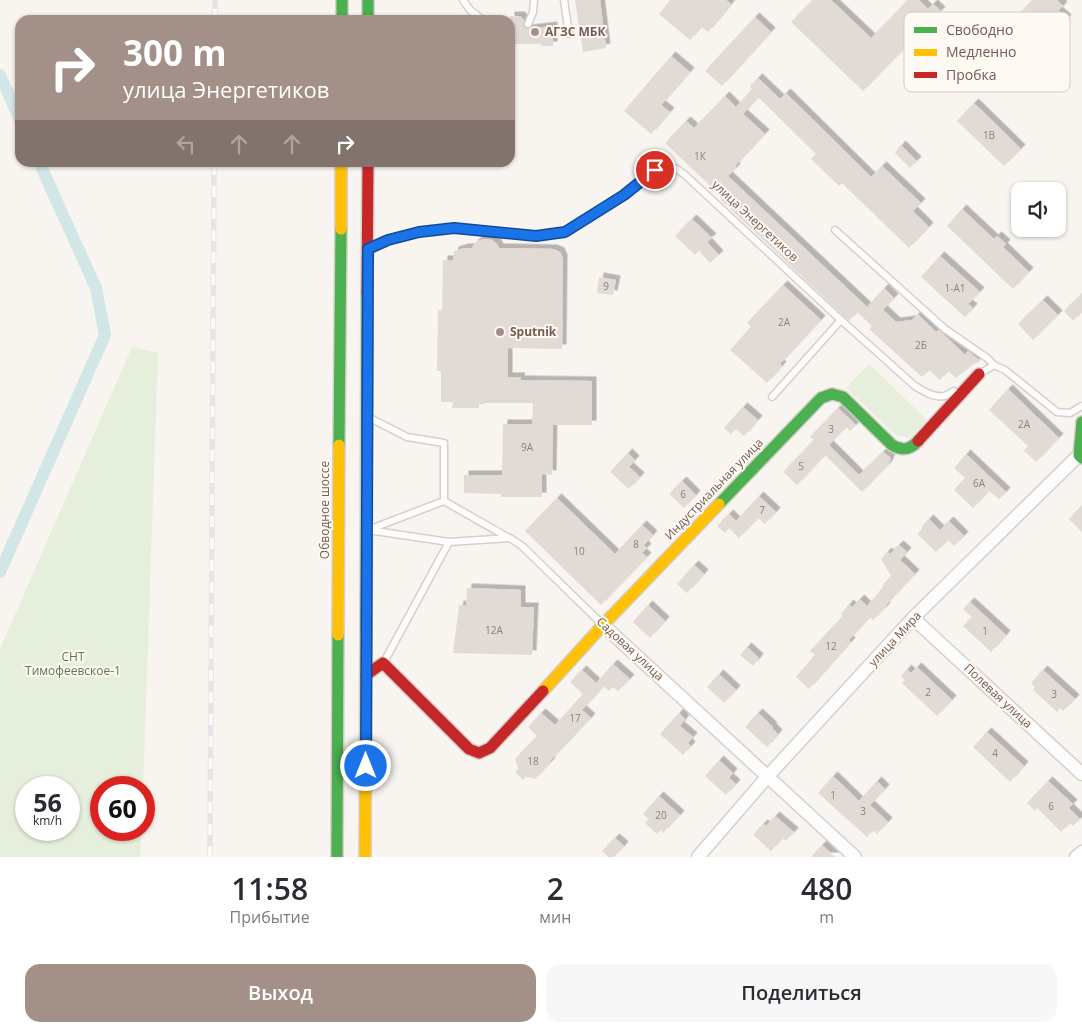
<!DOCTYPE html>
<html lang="ru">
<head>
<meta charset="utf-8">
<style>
	:root { --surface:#fff; --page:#f7f7f7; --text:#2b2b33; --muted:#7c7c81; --accent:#a39189 }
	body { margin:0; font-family:"Open Sans",sans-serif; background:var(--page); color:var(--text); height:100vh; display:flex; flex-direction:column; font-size:19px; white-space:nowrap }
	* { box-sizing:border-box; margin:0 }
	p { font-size:16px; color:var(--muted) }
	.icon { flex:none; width:28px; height:28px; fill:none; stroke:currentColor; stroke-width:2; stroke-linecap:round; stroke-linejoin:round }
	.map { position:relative; height:857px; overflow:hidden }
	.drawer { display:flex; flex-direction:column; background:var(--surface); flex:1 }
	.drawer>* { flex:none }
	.banner { position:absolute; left:15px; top:15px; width:500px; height:152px; border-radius:15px; box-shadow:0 1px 4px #0004; background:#a39189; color:#fff; overflow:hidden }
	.fabs { position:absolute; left:1011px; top:182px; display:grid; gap:10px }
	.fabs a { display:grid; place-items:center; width:55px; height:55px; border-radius:10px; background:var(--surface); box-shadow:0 1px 4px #0004; font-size:25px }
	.speed { position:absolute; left:15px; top:776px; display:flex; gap:10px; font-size:25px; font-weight:700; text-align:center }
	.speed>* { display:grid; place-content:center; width:65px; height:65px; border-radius:50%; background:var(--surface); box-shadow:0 1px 4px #0004; line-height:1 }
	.speed small { font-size:12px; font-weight:400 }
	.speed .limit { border:8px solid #d22; background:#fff; color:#111 }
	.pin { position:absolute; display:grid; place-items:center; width:42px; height:42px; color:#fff; margin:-21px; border:2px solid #fff; border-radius:50%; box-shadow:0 1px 5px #0007 }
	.me { position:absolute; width:55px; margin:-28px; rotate:0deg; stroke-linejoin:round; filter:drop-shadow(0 0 4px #0008) }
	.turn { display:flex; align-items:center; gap:18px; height:105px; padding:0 25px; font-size:22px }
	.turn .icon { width:65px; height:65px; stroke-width:2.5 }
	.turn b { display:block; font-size:35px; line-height:42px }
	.lanes { display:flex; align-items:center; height:48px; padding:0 25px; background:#0003; justify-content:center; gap:25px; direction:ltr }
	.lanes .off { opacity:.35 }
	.eta { display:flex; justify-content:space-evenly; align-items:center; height:85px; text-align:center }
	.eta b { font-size:30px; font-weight:600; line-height:35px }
	.primary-button { display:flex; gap:10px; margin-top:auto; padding:10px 25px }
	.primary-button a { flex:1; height:58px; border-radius:15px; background:var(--accent); color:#fff; font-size:20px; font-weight:600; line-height:58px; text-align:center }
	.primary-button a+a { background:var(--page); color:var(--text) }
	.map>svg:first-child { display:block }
	.green { fill:#e6eedc; fill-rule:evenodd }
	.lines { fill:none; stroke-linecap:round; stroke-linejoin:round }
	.canal { stroke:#d2e6e8; stroke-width:12 }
	.building { fill:#e2dad5; filter:url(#shadow) }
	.lane-casing { stroke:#d6d0cb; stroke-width:9 }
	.street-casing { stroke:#d6d0cb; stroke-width:15 }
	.fast-casing { stroke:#d6d0cb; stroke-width:14 }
	.slow-casing { stroke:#d6d0cb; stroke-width:14 }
	.jam-casing { stroke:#d6d0cb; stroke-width:14 }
	.lane { stroke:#fefdfd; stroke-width:6 }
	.street { stroke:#fefdfd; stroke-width:12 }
	.fast { stroke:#4caf50; stroke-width:11 }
	.slow { stroke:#ffc107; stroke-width:11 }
	.jam { stroke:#c62828; stroke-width:11 }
	.rail-casing { stroke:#e6e4e6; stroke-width:5.5 }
	.rail { stroke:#fef9f3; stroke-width:4; stroke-dasharray:11; stroke-linecap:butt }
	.route-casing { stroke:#114b97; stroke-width:12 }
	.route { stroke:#1a73e8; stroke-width:9 }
	.poi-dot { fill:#a39189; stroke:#fef9f3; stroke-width:2 }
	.labels { text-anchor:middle; stroke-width:4; stroke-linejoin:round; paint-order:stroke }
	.number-label { font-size:10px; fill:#937e75 }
	.poi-label { font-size:12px; font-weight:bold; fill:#755c51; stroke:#fef9f3; text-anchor:start }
	.street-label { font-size:12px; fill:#755c51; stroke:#fef9f3 }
	.park-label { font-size:12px; fill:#5a7a4a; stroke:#fef9f3 }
	.key { fill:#fef9f3; stroke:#d5cac2; stroke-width:1 }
	.key-label { font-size:14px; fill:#755c51 }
</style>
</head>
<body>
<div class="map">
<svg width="1082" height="857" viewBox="0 0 1082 857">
	<defs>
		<filter id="shadow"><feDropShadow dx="4.5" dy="-4.5" stdDeviation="0" flood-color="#0004"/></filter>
	</defs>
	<rect width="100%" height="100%" fill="#f8f4f0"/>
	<g class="green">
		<path d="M132,347l26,6 -15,434 -42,1v42h40l-1,27h-140v-208zM26,788h43v42h-43z"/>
		<path d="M869,364l58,56 -18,18 -13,-3 -50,-47z"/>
	</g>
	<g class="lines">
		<g class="canal">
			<path d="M0,75l20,45"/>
			<path d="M0,572l105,-237 -9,-47 -57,-126"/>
		</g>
	</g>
	<g class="building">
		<path d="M575,0h25l6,48 -23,4z"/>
		<path d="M670,0h56l5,4 -23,28 -7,-5 -11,13 -31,-26z"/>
		<path d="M813,0h18l40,38 37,-38h11l9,9 5,-5 8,7 -78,80 -72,-69z"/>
		<path d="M1032,0h25l6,6 -5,5 9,8 -52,57 -10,-9 -6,7 -9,-7 8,-9 -10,-10z"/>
		<path d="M510,16h10l4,4 -1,4 1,3 3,2 26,-3v20h-12v-2h-28l-3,-3z"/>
		<path d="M755,17l16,15 -49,54 -17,-15z"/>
		<path d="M671,56l19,16 -29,33 9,7 -19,22 -27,-23z"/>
		<path d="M758,78l22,21 6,-6 85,84 11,-11 39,37 -8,8 16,16 -20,21 -67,-65 -3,3 -28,-27 5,-5 -58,-57 -15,17 22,20 -30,32 1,2 -8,8 139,131 17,-19 10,10 -11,12 13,12 16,-2 6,-6 18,18 3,-2 26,25 3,-4 12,10 -9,5 -15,12 -8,-7 -8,9 -11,-10 -7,7 -53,-48 3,-3 -15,-14 -8,9 -128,-121 2,-2 -58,-55 21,-22 8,7 31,-32 11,11 16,-18 -2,-3z"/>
		<path d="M974,103l47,46 -17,17 -47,-45z"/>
		<path d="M901,145l16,16 -7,7 -15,-15z"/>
		<path d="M962,209l32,30 3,-3 9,8 -3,3 26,25 -16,17 -66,-63z"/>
		<path d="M692,219l20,19 -5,4 12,13 -9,8 -11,-12 -4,4 -20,-19z"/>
		<path d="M485,239l7,1 5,4 2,4 54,1 7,3 3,7 -1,90 -54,-1v29h13l-1,3 72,1v44h-39l-1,50 -10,-1v23h-41v-3l-37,-1v-18h38l1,-51h29l1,-21h-54v5h-27l1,-6h-12v-31h-4l1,-61h4l1,-50h10l1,-9 10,-3h8l2,-4 4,-3z"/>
		<path d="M940,256l40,36 -12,12 5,4 -8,9 -44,-40z"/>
		<path d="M599,277l17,3 -3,15 -16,-2z"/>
		<path d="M783,285l38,35 -41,44 2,2 -15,17 -37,-33 21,-23 -4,-4z"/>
		<path d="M1082,294v18l-9,9 -9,-10z"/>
		<path d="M1043,300l15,15 -25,25 -15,-16z"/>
		<path d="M1008,389l51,49 -23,24 -12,-11 4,-5 -39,-36z"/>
		<path d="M743,407l15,13 -14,16 -8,-7 -5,5 -7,-6z"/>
		<path d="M838,408l18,17 -6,6 -4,-4 -17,18 30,30 24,-23 8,6 -3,7 -26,27 -37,-37 -28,30 -14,-13 31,-32 -4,-3z"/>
		<path d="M628,453l7,7 -6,7 11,10 -11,12 -19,-17z"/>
		<path d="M966,454l40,38 -7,7 -10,-8 -16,17 -19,-18 11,-12 -11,-10z"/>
		<path d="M682,481l14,14 -12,13 -15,-14z"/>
		<path d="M759,496l17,16 -11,12 -7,-6 -19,20 -10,-10 -4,5 -8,-7 12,-12 7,7z"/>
		<path d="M557,498l58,56 27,-29 11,10 -9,10 3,3 -5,5 5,4 -46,48 -76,-74z"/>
		<path d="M1082,506v26l-13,-13z"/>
		<path d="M929,519l11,11 9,-9 15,15 -10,10 -6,-6 -12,12 -19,-18 6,-6 -1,-2z"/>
		<path d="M899,545l8,7 -7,8 15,14 -30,32 1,1 -13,13 -3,-3 -21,23 2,2 -42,47 -13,-12 19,-22 -5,-4 33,-35 -2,-2 8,-10 3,3 8,-8 7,7 16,-19 -1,-1 9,-10 -10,-17 6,-7 3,2z"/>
		<path d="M694,565l10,9 -17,19 -10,-9z"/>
		<path d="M467,588l54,2v17h13l-2,48 -79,-2 6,-48 7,1z"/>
		<path d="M970,602l36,33 -15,17 -28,-26 9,-9 -9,-8z"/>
		<path d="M648,605l17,16 -15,17 -17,-16z"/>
		<path d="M747,647l12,11 -6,8 -13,-11z"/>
		<path d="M613,664l17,15 -12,12 -5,-4 -4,4 -5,-5 -22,24 9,8 -41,43 1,1 -16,17 -9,-2 -3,3 -8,-8 3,-3 -3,-10 22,-23 -9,-9 13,-14 14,12 28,-31 -13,-12 12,-12 14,13z"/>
		<path d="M917,667l35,33 -15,16 -35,-33 3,-3 -4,-4 6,-7 4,4z"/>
		<path d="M1043,670l32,29 -12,12 -3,-3 -3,4 -24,-22 2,-3 -4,-4z"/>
		<path d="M719,674l17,16 -12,13 -17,-16z"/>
		<path d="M679,713l6,6 -5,7 13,11 -5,6 3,3 -8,9 -23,-21z"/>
		<path d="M758,713l15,14 -1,1 6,6 -11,13 -22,-20z"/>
		<path d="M987,732l37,34 -14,16 -37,-35z"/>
		<path d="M719,760l14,13 -4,5 7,6 -10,11 -21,-19z"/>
		<path d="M833,776l26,25 18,-20 8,8 -15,16 18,17 -11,12 -4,-4 -6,7 -49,-44z"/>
		<path d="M1048,781l25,23 -4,4 11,11 -7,7 -3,-3 -9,9 -24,-24 -2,3 -8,-8z"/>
		<path d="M659,796l21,19 -17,18 -2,-3 -4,4 -12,-11 4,-4 -6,-5z"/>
		<path d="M775,816l19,16 -8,9 -3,-3 -12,13 -18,-16 10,-11 3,2z"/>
		<path d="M615,838l9,8 -10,11h-6l-6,-6z"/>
		<path d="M822,845l13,12h-24z"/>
	</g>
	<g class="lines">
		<g class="lane-casing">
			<g id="lane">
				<path d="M463,0l7,10 13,10"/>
				<path d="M564,0l5,34"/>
				<path d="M528,24l5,-12 1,-12"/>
				<path d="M835,230l110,99 42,29 7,7"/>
				<path d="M371,247l17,-7 31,-8 35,-4 82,8 29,-4 59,-37 31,-25 7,-4 7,-1 6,3 9,6 157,146 74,66c8,5 22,14 32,9 2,-1 4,-3 7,-4"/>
				<path d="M981,373l13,-8 11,5 52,42 13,1 12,-7"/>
				<path d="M772,397l69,-77"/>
				<path d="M444,501l65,37"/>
				<path d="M368,530l81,12 61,-4 12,8 79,77"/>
				<path d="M368,530l76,-29v-58l-37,-6 -37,-19"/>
				<path d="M384,662l65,-120"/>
			</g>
		</g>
		<g class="street-casing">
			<g id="street">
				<path d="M913,618l169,156"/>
				<path d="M603,625l252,232"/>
				<path d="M698,857l70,-81 145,-158 166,-163"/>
				<path d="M1076,857l6,-5"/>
			</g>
		</g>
		<g class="fast-casing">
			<g id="fast">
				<path d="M342,0v20"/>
				<path d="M368,0v20"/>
				<path d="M1082,422l-3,33 3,3"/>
				<path d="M339,445l2,-216"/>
				<path d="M719,504l102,-106 11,-4 11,3 49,48c10,6 18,5 26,-4"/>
				<path d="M366,631l1,-338"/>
				<path d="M337,857l1,-222"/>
			</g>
		</g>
		<g class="slow-casing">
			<g id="slow">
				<path d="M341,229v-67"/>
				<path d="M338,635l1,-190"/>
				<path d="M543,691l60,-66 116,-121"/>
				<path d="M365,857l1,-226"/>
			</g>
		</g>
		<g class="jam-casing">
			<g id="jam">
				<path d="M367,293l1,-131"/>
				<path d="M918,441l61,-67"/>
				<path d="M366,675l17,-12 86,86 10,4 11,-5 53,-57"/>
			</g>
		</g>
		<use href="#lane" class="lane"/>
		<use href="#street" class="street"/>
		<use href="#fast" class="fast"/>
		<use href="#slow" class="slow"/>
		<use href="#jam" class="jam"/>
		<g class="rail-casing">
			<g id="rail">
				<path d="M215,20v-20"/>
				<path d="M210,857l4,-695"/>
			</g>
		</g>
		<use href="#rail" class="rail"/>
	</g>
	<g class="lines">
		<g class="route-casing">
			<path id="route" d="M366,766l2,-517 20,-9 31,-8 35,-4 82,8 29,-4 59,-37 31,-25"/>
		</g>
		<use href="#route" class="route"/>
	</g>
	<g class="poi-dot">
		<circle cx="535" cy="32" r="5"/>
		<circle cx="500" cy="332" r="5"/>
	</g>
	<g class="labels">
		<g class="number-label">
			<text x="989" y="139">1В</text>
			<text x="700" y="160">1К</text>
			<text x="606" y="290">9</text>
			<text x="955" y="292">1-А1</text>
			<text x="784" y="326">2А</text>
			<text x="921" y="349">2Б</text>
			<text x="1024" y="428">2А</text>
			<text x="831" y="433">3</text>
			<text x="527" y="451">9А</text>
			<text x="801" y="470">5</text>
			<text x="979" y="487">6А</text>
			<text x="683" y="498">6</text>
			<text x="762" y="514">7</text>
			<text x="636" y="548">8</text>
			<text x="579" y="555">10</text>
			<text x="494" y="634">12А</text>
			<text x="985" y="635">1</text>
			<text x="831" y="650">12</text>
			<text x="928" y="696">2</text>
			<text x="1054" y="698">3</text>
			<text x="575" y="722">17</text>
			<text x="995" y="757">4</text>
			<text x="533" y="765">18</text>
			<text x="833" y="799">1</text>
			<text x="1051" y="810">6</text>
			<text x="863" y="815">3</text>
			<text x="661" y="819">20</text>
		</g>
		<g class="poi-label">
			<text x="545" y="36">АГЗС МБК</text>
			<text x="510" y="336">Sputnik</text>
		</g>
		<g class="street-label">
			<text transform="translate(755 221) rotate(43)" y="4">улица Энергетиков</text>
			<text transform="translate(714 489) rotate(-46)" y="4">Индустриальная улица</text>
			<text transform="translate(325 510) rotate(-90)" y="4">Обводное шоссе</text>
			<text transform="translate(895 639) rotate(-47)" y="4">улица Мира</text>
			<text transform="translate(630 649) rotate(43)" y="4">Садовая улица</text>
			<text transform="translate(998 696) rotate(43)" y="4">Полевая улица</text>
		</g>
		<g class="park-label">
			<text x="73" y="661">СНТ<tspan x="73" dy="14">Тимофеевское-1</tspan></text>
		</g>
	</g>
	<rect x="904" y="12" width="166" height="80" rx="8" class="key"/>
	<rect x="914" y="27" width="23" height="6" fill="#4caf50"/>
	<rect x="914" y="49" width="23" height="7" fill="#ffc107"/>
	<rect x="914" y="72" width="23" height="6" fill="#c62828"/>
	<g class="key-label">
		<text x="946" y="35">Свободно</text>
		<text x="946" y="57">Медленно</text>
		<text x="946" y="80">Пробка</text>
	</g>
</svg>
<div class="fabs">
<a><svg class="icon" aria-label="sound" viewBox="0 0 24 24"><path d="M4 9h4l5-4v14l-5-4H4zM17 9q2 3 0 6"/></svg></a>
</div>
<div class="speed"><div>56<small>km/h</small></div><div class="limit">60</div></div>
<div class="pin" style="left:655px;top:170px;background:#d93025"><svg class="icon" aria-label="arrive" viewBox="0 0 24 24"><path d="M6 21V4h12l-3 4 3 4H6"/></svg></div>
<svg class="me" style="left:366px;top:766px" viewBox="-20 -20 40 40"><circle r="17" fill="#1a73e8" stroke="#fff" stroke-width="3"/><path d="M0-11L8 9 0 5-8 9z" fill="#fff"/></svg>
<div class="banner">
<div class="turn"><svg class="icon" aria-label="right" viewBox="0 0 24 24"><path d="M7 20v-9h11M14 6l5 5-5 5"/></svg><div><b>300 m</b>улица Энергетиков</div></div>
<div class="lanes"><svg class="icon off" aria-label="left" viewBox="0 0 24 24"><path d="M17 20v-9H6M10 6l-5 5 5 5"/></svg><svg class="icon off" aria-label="ahead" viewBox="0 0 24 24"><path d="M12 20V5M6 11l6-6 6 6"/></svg><svg class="icon off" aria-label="ahead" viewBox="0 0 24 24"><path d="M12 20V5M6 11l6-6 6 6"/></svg><svg class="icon" aria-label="right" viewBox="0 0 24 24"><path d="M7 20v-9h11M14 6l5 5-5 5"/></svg></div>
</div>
</div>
<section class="drawer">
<div class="eta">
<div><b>11:58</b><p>Прибытие</p></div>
<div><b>2</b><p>мин</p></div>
<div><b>480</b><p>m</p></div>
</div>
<div class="primary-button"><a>Выход</a><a>Поделиться</a></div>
</section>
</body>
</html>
